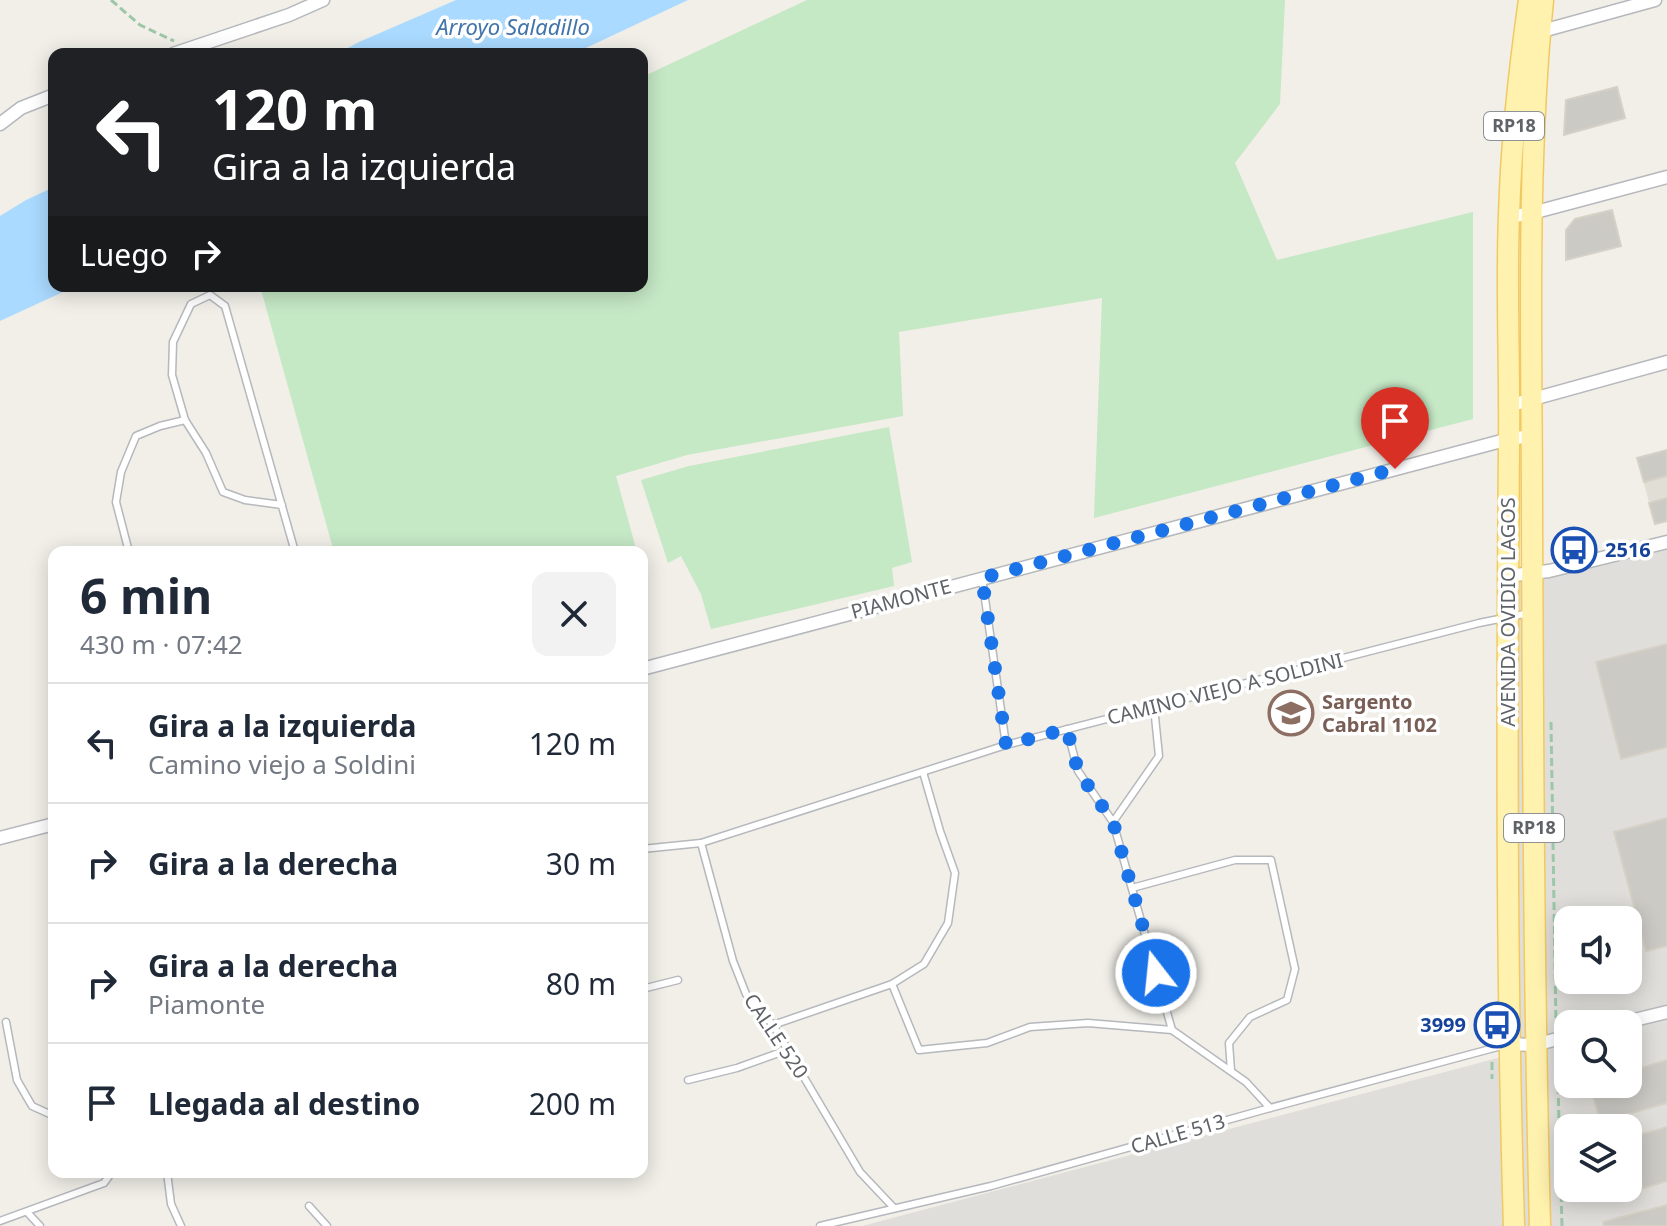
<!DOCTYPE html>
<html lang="es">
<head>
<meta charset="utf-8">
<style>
	:root { --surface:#fff; --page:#f2f2f3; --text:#1f2937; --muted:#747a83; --line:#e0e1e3 }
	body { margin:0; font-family:"Noto Sans",sans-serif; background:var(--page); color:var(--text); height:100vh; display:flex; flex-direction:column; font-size:30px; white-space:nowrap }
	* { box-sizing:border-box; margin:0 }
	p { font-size:26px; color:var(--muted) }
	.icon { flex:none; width:44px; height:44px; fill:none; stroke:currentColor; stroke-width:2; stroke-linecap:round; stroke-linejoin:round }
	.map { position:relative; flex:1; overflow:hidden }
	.details { position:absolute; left:48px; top:546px; width:600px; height:632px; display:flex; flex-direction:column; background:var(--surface); border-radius:16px; box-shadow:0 4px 20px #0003 }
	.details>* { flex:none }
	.top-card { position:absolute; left:48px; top:48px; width:600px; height:244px; border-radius:16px; box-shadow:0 4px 20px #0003; background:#202124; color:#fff; overflow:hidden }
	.buttons { position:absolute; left:1554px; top:906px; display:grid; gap:16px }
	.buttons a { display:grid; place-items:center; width:88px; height:88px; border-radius:16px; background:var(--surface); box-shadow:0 4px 20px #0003; font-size:40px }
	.pin { position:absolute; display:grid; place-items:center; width:68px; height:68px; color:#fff; margin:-82px -34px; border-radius:50% 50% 50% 0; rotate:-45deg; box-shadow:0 0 8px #0007 }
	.pin .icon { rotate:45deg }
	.me { position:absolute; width:88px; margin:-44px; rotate:344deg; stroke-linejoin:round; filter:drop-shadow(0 0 6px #0008) }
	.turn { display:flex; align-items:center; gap:28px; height:168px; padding:0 32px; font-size:36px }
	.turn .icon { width:104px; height:104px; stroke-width:2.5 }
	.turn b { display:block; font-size:56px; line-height:68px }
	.then { display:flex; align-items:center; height:76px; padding:0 32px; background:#0003; gap:16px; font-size:30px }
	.round { display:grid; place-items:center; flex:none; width:84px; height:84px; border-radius:16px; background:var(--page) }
	.headline { display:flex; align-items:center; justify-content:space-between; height:136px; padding:0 32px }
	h1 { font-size:48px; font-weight:700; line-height:60px }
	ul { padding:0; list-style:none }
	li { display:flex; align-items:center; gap:24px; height:120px; padding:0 32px; border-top:2px solid var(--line) }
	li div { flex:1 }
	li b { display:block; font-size:30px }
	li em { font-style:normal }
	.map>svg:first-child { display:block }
	.industrial { fill:#e0deda; fill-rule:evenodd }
	.education { fill:#e1ded6 }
	.green { fill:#c5e8c5 }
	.water { fill:#aadaff }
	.building { fill:#cccac5; stroke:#d6d1c6; stroke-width:2 }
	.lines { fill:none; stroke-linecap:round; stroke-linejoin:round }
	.service-casing { stroke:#b5b8bc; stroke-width:9 }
	.minor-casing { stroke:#b5b8bc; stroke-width:15 }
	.primary-casing { stroke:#f2c960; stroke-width:23 }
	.path { stroke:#9cc7a9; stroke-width:3; stroke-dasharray:8 4; stroke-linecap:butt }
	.service { stroke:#fff; stroke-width:6 }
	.minor { stroke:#fff; stroke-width:12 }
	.primary { stroke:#fff2af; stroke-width:20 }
	.route { stroke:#1a73e8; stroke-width:14; stroke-dasharray:0 25.2 }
	.labels { text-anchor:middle; stroke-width:7; stroke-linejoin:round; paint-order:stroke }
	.shield { fill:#fff; stroke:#8f9295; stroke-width:2 }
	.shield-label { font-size:18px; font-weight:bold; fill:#5f6368 }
	.transit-label { font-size:20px; font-weight:bold; fill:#164399; stroke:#fff; text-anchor:start }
	.street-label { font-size:20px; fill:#5f6368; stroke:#fff }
	.education-label { font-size:20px; font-weight:bold; fill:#785e54; stroke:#fff; text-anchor:start }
	.water-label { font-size:22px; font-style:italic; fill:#4174aa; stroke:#fff }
</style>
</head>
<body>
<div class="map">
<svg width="1667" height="1226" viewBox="0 0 1667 1226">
	<rect width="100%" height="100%" fill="#f1efe8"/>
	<path class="industrial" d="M1667,542v684h-805l647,-171 -2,-479zM1568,920h60v60h-60zM1568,1024h60v60h-60zM1568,1128h60v60h-60z"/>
	<path class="education" d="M1667,450v71l-12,3 -18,-66z"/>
	<g class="green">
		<path d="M807,0h478l-5,104 -45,59 42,97 196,-48v207l-379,99 8,-220 -203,34 4,84 -216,39 -71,21 21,76h-303l-74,-266h382v-209z"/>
		<path d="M889,427l23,135 -20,6 2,18 -183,43 -10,-35 -20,-38 -13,7 -27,-83 48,-14z"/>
	</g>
	<g class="water">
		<path d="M456,0h232l-115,54h-236l22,-12z"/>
		<path d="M54,187v99h22l-76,35v-105l26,-16z"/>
	</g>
	<g class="building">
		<path d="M1617,87l8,31 -61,17 2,-35z"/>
		<path d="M1612,210l9,36 -55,14v-30l9,-11z"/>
		<path d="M1667,450v26l-23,6 -7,-24z"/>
		<path d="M1667,498v23l-12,3 -6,-21z"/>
		<path d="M1667,644v103l-46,12 -25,-97z"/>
		<path d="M1667,818v128l-21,5 -32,-119z"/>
		<path d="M1667,1060v43l-66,19 -12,-38h39v-12z"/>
		<path d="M1667,1127v54l-39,12v-55z"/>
		<path d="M1667,1205v21h-63l-1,-4z"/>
	</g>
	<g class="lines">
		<g class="service-casing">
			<g id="service">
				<path d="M282,505l-37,-5 -22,-8 -17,-39 -21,-33 -13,-45 1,-33 18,-38 19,-9 15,11 70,246"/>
				<path d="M129,552l-13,-50 5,-30 15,-36 24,-10 25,-6"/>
				<path d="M982,578l24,167"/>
				<path d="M1154,707l5,49 -46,66 59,208 74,52 24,26"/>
				<path d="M1067,729l11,42 35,51"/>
				<path d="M701,843l32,118 13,33 27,31 87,147 34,36"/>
				<path d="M642,849l59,-6 305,-98 473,-122 50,-10"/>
				<path d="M1132,888l103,-28h36l24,109 -8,31 -37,17 -21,26 2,28"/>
				<path d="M892,984l27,66 68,-7 43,-16 58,-4 84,7"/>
				<path d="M642,989l36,-9"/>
				<path d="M6,1022l11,58 15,26 22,10"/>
				<path d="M773,1025l119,-41 32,-20 24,-41 7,-50 -15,-42 -17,-59"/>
				<path d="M688,1080l49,-12 50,-18"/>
				<path d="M167,1172l4,32 10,22"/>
				<path d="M309,1206l18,20"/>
				<path d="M27,1212l13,14"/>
				<path d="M0,1221l104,-38 8,-11"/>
				<path d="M820,1226l171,-40 279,-78 235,-63"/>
			</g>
		</g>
		<g class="minor-casing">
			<g id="minor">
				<path d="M1535,33l120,-33"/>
				<path d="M173,54l116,-39 34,-15"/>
				<path d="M0,124l21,-16 33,-13"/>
				<path d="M1509,217l23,-4 135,-36"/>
				<path d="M1508,406l159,-44"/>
				<path d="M1507,576l42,-5 118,-29"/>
				<path d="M642,669l867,-230 23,-3"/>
				<path d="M0,838l54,-14"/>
				<path d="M1618,1024l49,-12"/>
				<path d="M1509,1044l26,1 33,-9"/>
			</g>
		</g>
		<g class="primary-casing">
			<g id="primary">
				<path d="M1514,1226c-8,-261 -7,-522 -5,-783 1,-76 -3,-152 0,-228 2,-72 10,-144 20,-215"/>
				<path d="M1540,1226c-6,-236 -7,-472 -8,-709 0,-172 -6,-345 11,-517"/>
			</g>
		</g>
		<g class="path">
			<path d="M111,0l29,25 34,16"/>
			<path d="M1551,722l5,304"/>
			<path d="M1557,1050l5,176"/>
			<path d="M1492,1062v17"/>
		</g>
		<use href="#service" class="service"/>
		<use href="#minor" class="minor"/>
		<use href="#primary" class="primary"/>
	</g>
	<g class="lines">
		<path class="route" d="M1156,973l-43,-151 -35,-51 -11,-42 -61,16 -24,-167 413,-109"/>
	</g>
	<defs>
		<g id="bus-ring" transform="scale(2.3)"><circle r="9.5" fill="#fff" stroke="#1a4fb4" stroke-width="1.5"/><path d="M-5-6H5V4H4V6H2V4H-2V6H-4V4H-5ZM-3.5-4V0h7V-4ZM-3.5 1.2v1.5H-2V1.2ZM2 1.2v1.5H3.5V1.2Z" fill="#1a4fb4"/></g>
		<g id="school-ring" transform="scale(2.3)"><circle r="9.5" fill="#fff" stroke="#8d6e63" stroke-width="1.5"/><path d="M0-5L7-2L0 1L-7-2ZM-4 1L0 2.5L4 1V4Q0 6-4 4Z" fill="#8d6e63"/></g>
	</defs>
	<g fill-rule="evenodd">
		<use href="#bus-ring" x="1574" y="550"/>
		<use href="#school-ring" x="1291" y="713"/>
		<use href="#bus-ring" x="1497" y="1025"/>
	</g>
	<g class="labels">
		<g class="shield">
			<rect x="1484" y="112" width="60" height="28" rx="6"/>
			<rect x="1504" y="814" width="60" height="28" rx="6"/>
		</g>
		<g class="shield-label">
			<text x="1514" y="132">RP18</text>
			<text x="1534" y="834">RP18</text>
		</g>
		<g class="transit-label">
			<text x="1605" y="557">2516</text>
			<text x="1466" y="1032" text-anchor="end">3999</text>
		</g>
		<g class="street-label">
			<text transform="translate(901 599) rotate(-15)" y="7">PIAMONTE</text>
			<text transform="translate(1508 612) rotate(-90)" y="7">AVENIDA OVIDIO LAGOS</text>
			<text transform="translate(1225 689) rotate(-14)" y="7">CAMINO VIEJO A SOLDINI</text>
			<text transform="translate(776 1036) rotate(56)" y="7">CALLE 520</text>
			<text transform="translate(1178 1134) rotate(-16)" y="7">CALLE 513</text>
		</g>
		<g class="education-label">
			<text x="1322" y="709">Sargento<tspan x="1322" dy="23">Cabral 1102</tspan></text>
		</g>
		<g class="water-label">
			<text x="513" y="35">Arroyo Saladillo</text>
		</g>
	</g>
</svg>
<div class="buttons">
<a><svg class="icon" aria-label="sound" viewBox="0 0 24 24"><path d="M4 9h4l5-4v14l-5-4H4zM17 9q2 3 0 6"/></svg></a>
<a><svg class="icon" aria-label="search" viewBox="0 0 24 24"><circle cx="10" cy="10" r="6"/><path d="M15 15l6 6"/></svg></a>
<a><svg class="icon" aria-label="layers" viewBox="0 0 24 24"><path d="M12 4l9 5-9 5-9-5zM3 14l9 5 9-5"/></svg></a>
</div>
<div class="pin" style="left:1395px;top:469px;background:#d93025"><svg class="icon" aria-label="arrive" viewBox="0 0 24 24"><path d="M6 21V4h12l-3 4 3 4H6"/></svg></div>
<svg class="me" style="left:1156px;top:973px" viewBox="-20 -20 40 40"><circle r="17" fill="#1a73e8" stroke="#fff" stroke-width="3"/><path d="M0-11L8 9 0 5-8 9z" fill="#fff"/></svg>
<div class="top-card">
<div class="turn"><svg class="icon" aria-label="left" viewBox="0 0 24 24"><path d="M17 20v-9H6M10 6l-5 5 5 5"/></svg><div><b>120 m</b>Gira a la izquierda</div></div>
<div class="then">Luego<svg class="icon" aria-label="right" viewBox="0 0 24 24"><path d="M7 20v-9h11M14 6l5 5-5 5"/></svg></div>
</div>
<section class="details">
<div class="headline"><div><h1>6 min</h1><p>430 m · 07:42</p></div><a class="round"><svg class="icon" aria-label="close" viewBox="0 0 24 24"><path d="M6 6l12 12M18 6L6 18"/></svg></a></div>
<ul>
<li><svg class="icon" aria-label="left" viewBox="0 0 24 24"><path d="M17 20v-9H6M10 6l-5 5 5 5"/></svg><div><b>Gira a la izquierda</b><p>Camino viejo a Soldini</p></div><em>120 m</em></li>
<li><svg class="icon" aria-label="right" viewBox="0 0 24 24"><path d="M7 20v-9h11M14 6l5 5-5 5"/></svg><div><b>Gira a la derecha</b></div><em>30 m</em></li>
<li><svg class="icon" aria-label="right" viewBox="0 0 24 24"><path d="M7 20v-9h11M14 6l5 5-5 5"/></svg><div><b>Gira a la derecha</b><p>Piamonte</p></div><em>80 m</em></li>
<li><svg class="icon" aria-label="arrive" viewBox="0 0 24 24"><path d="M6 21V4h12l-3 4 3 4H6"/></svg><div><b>Llegada al destino</b></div><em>200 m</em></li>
</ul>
</section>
</div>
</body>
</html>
